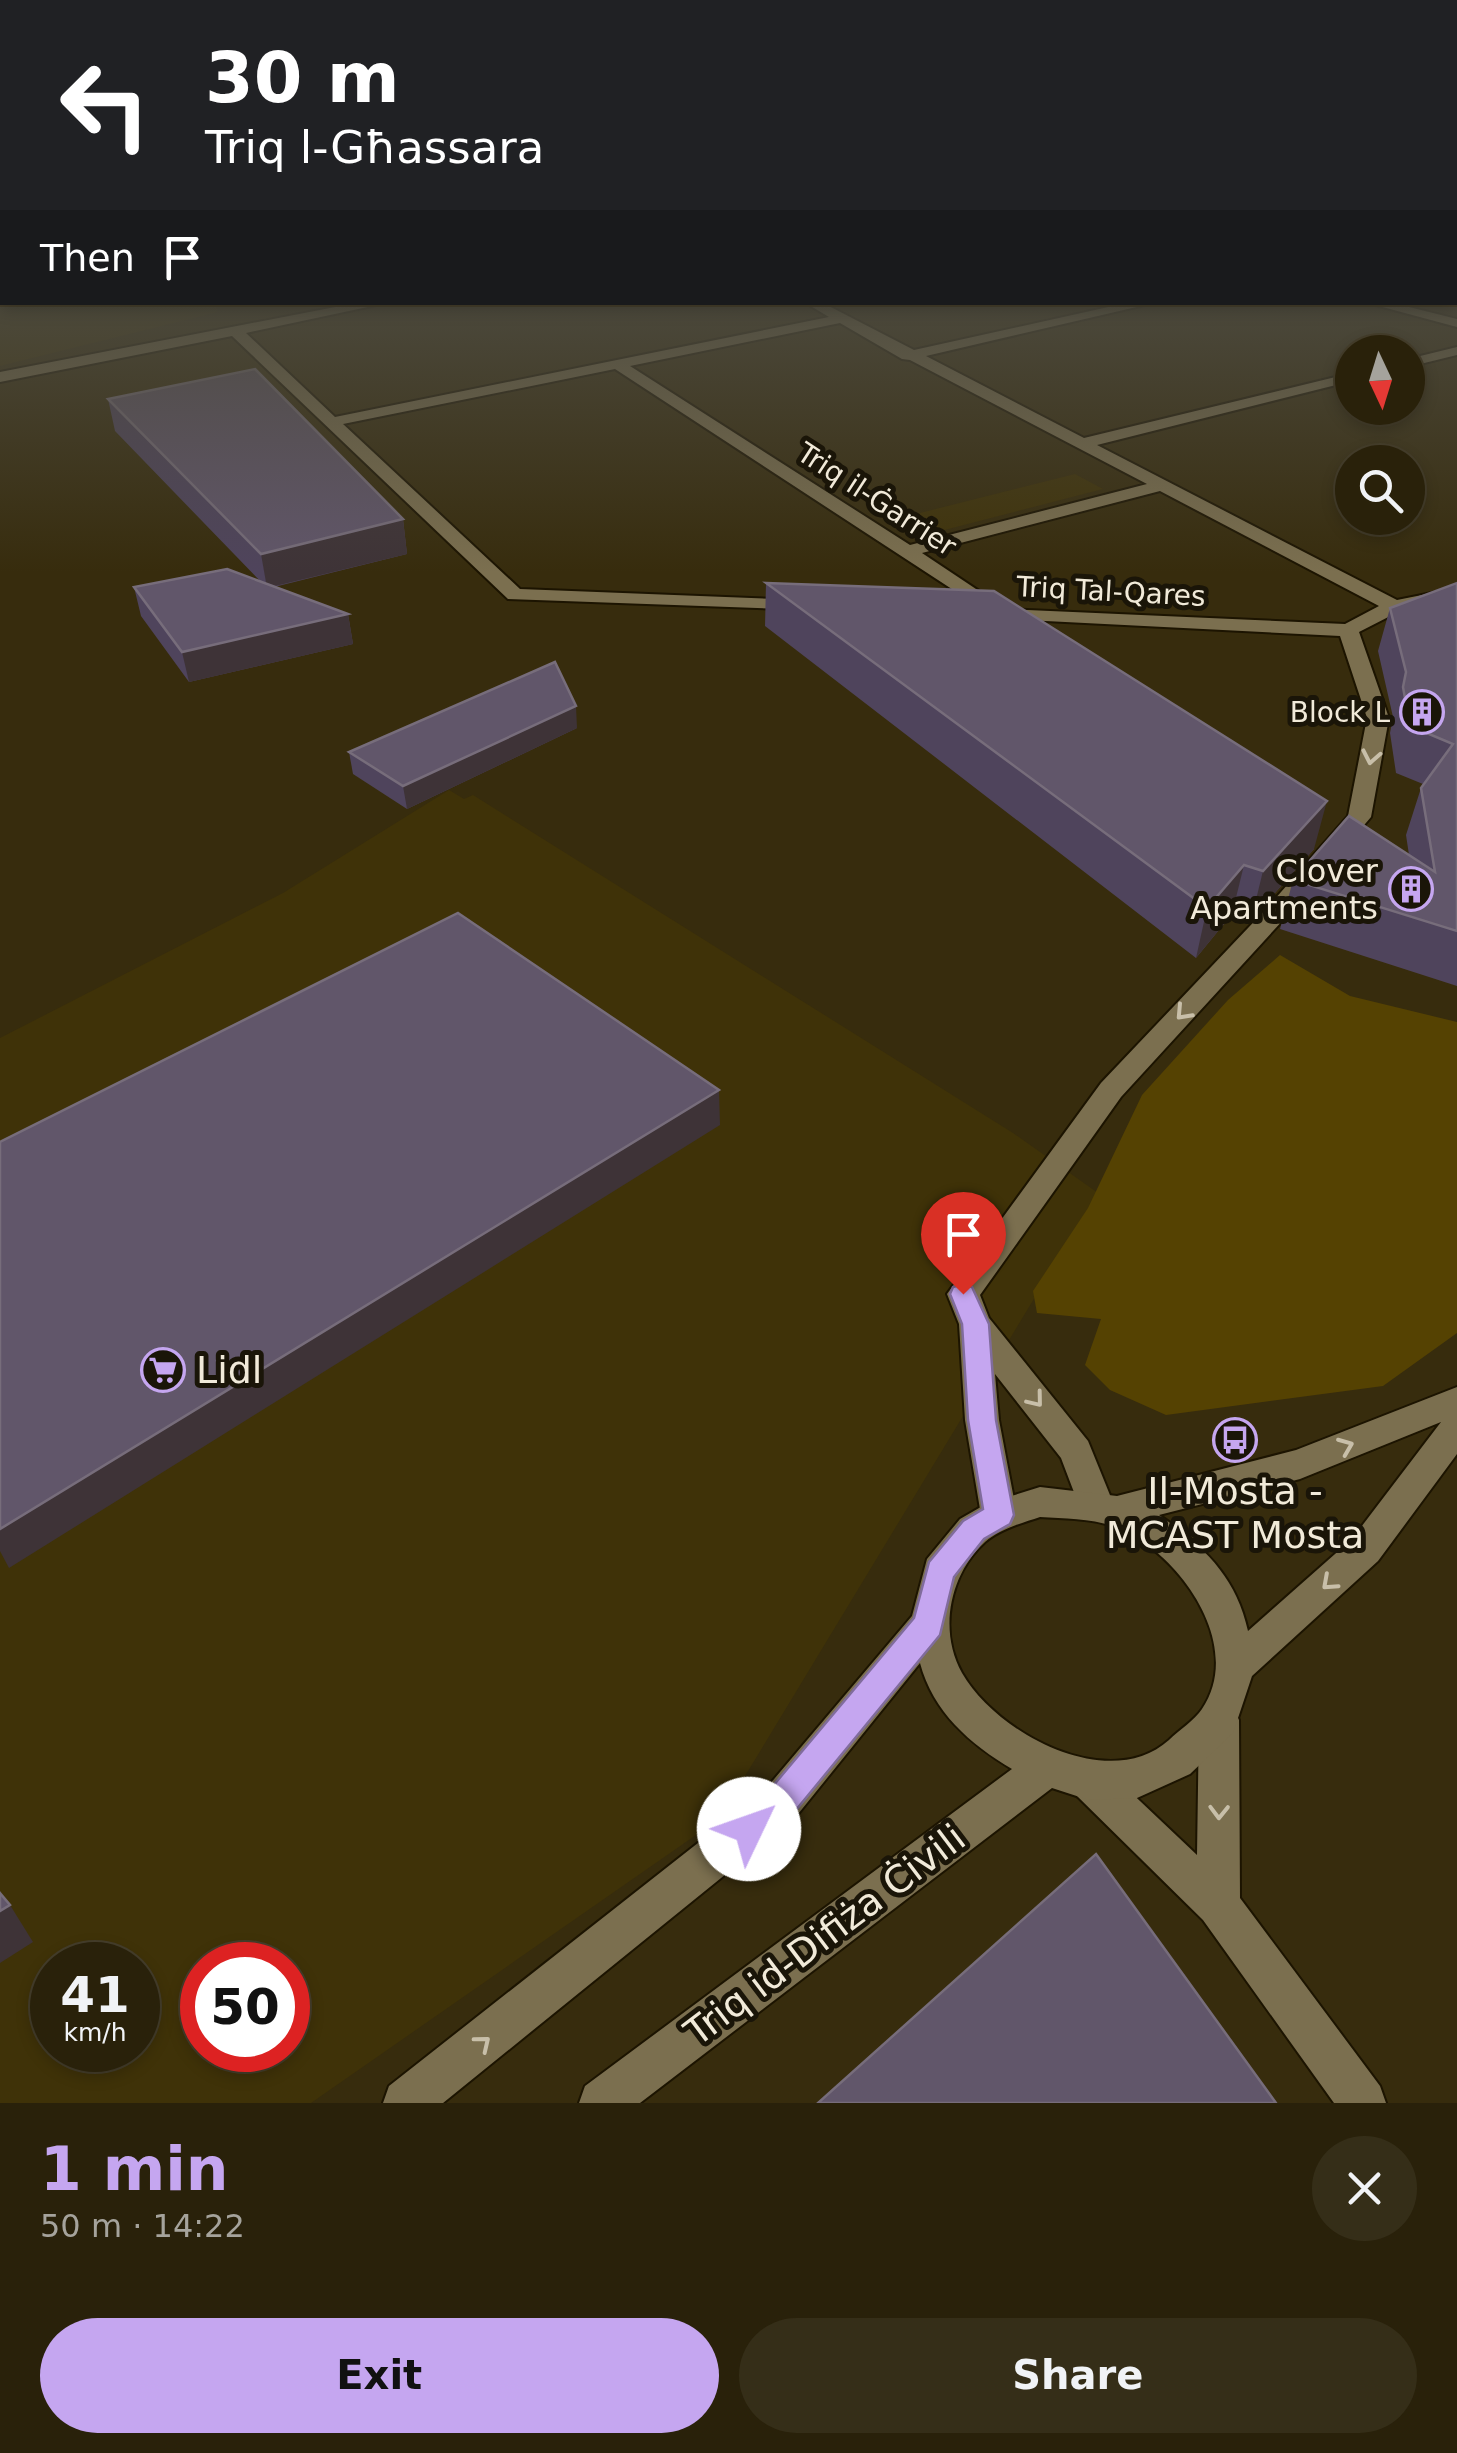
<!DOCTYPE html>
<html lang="en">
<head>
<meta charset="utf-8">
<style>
	:root { --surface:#29210a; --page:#352e18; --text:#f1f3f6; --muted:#a5a39c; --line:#453e2b; --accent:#c5a6f0 }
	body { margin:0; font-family:"DejaVu Sans",sans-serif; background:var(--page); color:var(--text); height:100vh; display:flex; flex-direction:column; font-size:38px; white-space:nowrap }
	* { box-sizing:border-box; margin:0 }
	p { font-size:32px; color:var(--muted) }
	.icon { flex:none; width:55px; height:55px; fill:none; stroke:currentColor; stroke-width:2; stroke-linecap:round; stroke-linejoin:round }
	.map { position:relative; height:2103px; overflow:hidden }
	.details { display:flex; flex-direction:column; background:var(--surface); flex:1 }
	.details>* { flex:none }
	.guide { position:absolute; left:0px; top:0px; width:1458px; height:305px; box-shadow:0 5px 15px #0003,0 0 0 2px var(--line); background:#202124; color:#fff; overflow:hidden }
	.needle { width:65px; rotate:176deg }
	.controls { position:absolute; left:1335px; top:335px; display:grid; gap:20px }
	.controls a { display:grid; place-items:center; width:90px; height:90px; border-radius:50%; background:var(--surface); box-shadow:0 5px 15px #0003,0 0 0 2px var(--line); font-size:50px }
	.speed { position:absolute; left:30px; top:1942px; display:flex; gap:20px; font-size:50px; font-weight:700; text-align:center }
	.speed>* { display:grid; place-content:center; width:130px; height:130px; border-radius:50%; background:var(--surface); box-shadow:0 5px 15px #0003,0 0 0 2px var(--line); line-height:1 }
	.speed small { font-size:25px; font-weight:400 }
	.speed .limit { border:15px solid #d22; background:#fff; color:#111 }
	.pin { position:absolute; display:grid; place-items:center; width:85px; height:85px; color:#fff; margin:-102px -42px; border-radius:50% 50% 50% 0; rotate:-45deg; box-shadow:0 0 10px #0007 }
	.pin .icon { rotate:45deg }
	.me { position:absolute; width:110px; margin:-55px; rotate:48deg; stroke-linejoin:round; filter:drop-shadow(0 0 8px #0008) }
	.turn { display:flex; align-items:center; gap:35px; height:210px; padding:0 40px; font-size:45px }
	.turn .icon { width:130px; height:130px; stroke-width:2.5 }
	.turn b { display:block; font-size:70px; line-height:85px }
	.then { display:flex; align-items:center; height:95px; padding:0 40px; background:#0003; gap:20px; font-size:38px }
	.round { display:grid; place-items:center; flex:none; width:105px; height:105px; border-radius:52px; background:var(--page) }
	.head { display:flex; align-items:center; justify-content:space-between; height:170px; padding:0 40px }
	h1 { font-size:60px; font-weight:700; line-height:75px; color:var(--accent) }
	.cta { display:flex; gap:20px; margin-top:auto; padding:20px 40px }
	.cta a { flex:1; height:115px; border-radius:60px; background:var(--accent); color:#111; font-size:40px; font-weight:700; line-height:115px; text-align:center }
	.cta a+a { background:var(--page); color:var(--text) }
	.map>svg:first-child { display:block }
	.built { fill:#3f3208; fill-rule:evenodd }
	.green { fill:#554202 }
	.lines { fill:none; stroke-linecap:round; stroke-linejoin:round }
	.minor-casing { stroke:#1c1401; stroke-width:4 }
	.secondary-casing { stroke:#1c1401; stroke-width:4 }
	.minor { fill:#7b6f4f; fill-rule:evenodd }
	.secondary { fill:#7b6f4f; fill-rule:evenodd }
	.wall { fill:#4f445c }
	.shaded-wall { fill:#3e3337 }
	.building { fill:#61566a; stroke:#776d7b; stroke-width:2.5 }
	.oneway { stroke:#c8bfa9 }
	.route { fill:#c5a6f0; stroke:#806c9c; stroke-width:2.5 }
	.labels { text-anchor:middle; stroke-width:10; stroke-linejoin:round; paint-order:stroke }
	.far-street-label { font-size:28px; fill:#f1ead9; stroke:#1a1508 }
	.far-poi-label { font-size:28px; fill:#f1ead9; stroke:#1a1508; text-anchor:end }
	.poi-label { font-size:32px; fill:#f1ead9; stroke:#1a1508; text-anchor:end }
	.near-poi-label { font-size:38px; fill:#f1ead9; stroke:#1a1508; text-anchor:start }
	.near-street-label { font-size:38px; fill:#f1ead9; stroke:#1a1508 }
</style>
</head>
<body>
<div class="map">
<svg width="1457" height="2103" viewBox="0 0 1457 2103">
	<rect width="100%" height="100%" fill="#372c0d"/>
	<g class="built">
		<path d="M0,278l2,24h213l3,10 -218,54z"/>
		<path d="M1075,474l28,15 -174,45 -25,-17z"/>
		<path d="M449,790l15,9 9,-4 540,338 85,60 -379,626 -408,284h-311v-1065l283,-145zM52,1965h86v85h-86zM202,1965h86v85h-86z"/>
	</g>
	<path class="green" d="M1280,955l70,41 107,26v311l-74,53 -217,29 -56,-25 -25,-25 16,-46 -64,-6 -4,-22 55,-83 54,-113 86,-95z"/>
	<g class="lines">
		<g class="minor-casing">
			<g id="minor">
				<rect x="0" y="278" width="2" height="7"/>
				<path d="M361,302h30l-145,31 89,84 494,-100 -25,-15h17l93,48 217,-48h27l-232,54 158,82 268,-65v8l-255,64 300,155 60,-12v12l-57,11 -41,21 30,86 -18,99 -86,101 -164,179 -141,198 9,23 99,123 26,64 -5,11 -13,4 -13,-4 -22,-58 -66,-84 4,46 18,95 -5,11 -13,5 -13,-5 -5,-11 -16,-95 -6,-96 -12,-30 154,-211 166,-175 81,-92 19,-98 -27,-82 -351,-18 -2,-6 -372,-243 -272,55 177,165 283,11 10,6 -3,4 -302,-11 -276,-263 -232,46v-10zM840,323l62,36 8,1 237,124 -237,61 -280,-179zM1160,491l219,115 -34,18 -339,-15 -84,-56z"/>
				<path d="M1364,302h25l68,17v8z"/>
				<path d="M1457,347v8l-49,12v-8z"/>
				<path d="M1219,1701l14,6 6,13 1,178 140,188 6,17h-52l-131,-183 -128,-126 -6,-14 6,-14 14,-6 14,6 94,89 2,-135 6,-13z"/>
			</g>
		</g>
		<g class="secondary-casing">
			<path id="secondary" d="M1457,1387v67l-79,107 -126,115 -19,57 -43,41 -53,24 -48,2 -37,-12 -412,315h-61l6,-17 427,-317c-42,-25 -79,-57 -92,-106l-126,156 -351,284h-60l6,-17 375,-295 148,-175 15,-57 33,-40 26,-15 54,-17 77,9 179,-46zM1441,1422l-89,117 -104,92c-12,-55 -45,-85 -89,-116l141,-36zM1040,1517c25,2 52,1 75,10 62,23 131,117 87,182 -7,11 -23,21 -33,31 -60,54 -173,-7 -207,-67 -24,-43 -12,-99 23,-131 15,-13 37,-19 55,-25z"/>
		</g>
		<use href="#minor" class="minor"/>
		<use href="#secondary" class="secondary"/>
	</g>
	<g class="wall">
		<path d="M108,399l295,120 4,35 -133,33 74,27 5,30 -164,38 -48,-66 -7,-29 127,-5 -146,-151z"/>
		<path d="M766,583l548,266 -63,71 -19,-6 -36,44 -431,-332z"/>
		<path d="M1457,583v403l-177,-57 13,-49 116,-25 -3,-20 15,-47 2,-4 -27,-11 -6,-40 3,-16 -15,-66 12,-43z"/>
		<path d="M577,728l-170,81 -54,-35 -4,-22z"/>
	</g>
	<g class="shaded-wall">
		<path d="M403,519l4,35 -140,34 -6,-34z"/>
		<path d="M348,614l5,30 -164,38 -7,-30z"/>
		<path d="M576,706l1,22 -170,81 -4,-23z"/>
		<path d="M1327,801l-13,48 -63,71 12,-49z"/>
		<path d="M1244,865l-12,49 -36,44 11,-50z"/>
		<path d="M719,1090l1,35 -711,443 -9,-17v-22z"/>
		<path d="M10,1905l23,37 -33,21v-52z"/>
	</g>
	<g class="building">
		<path d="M255,369l148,150 -142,35 -153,-155z"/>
		<path d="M227,569l121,45 -166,38 -48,-65z"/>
		<path d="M766,583l228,8 333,210 -64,70 -19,-6 -37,43z"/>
		<path d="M1457,583v348l-164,-51 56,-64 86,56 -14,-84 32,-44 -43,-18 -7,-39 3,-15 -16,-64z"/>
		<path d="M555,662l21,44 -173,80 -54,-34z"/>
		<path d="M458,913l261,177 -719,439v-387z"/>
		<path d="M1096,1854l180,249h-458z"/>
		<path d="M0,1893l10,12 -10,6z"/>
	</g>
	<defs><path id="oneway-chevron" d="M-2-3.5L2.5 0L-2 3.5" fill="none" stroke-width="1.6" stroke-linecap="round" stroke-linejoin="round" transform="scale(2.5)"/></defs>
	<g class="oneway">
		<use href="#oneway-chevron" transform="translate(1371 757) rotate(101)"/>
		<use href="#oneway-chevron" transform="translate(1183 1013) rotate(133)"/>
		<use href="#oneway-chevron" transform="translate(1036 1400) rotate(51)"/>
		<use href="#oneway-chevron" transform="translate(1346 1446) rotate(-22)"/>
		<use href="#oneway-chevron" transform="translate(1329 1583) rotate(138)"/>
		<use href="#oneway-chevron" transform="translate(1219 1812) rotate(91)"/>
		<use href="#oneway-chevron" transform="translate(483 2043) rotate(-39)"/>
	</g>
	<linearGradient id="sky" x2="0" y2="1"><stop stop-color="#1e1807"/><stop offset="0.49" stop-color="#4d4b40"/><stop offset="1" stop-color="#4d4b40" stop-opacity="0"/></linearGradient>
	<rect width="1457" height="572" fill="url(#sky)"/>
	<path class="route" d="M963,1284l9,3 17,37 7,96 18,95 -4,9 -26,15 -30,38 -14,58 -149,181 -42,30 -12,-5 -5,-12 5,-12 30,-24 147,-175 15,-56 34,-41 20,-12 -15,-89 -6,-96 -12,-30 3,-7z"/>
	<defs>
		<g id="building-ring" transform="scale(2.25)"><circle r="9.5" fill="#1a1508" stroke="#c5a6f0" stroke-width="1.5"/><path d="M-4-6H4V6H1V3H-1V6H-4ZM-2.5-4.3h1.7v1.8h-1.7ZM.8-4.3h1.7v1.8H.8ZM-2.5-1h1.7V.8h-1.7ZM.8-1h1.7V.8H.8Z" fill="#c5a6f0"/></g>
		<g id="supermarket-ring" transform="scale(2.25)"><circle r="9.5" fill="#1a1508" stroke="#c5a6f0" stroke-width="1.5"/><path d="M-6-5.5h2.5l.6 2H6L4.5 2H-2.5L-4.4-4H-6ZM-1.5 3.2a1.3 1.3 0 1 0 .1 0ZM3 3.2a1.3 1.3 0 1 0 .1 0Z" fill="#c5a6f0"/></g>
		<g id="bus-ring" transform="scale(2.25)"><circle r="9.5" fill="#1a1508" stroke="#c5a6f0" stroke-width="1.5"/><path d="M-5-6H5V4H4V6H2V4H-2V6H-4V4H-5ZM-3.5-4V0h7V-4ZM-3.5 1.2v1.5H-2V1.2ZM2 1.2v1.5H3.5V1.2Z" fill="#c5a6f0"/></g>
	</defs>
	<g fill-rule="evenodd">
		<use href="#building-ring" x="1422" y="712"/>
		<use href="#building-ring" x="1411" y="889"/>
		<use href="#supermarket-ring" x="163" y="1370"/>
		<use href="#bus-ring" x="1235" y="1440"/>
	</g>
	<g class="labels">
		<g class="far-street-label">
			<text transform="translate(877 499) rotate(33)" y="10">Triq il-Ġarrier</text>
			<text transform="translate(1111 591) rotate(3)" y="10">Triq Tal-Qares</text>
		</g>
		<g class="far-poi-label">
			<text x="1390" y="722">Block L</text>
		</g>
		<g class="poi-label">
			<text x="1378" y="882">Clover<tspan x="1378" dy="37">Apartments</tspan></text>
		</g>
		<g class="near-poi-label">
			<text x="196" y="1383">Lidl</text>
			<text x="1235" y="1504" text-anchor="middle">Il-Mosta -<tspan x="1235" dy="44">MCAST Mosta</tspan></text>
		</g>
		<g class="near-street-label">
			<text transform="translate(825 1935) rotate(-37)" y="13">Triq id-Difiża Ċivili</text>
		</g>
	</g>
</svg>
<div class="controls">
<a><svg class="needle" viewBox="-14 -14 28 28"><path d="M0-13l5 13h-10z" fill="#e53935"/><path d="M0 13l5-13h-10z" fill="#a5a39c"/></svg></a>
<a><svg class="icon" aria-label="search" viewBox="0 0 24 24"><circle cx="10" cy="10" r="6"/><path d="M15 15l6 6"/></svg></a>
</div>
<div class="speed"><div>41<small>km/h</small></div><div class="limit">50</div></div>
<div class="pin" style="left:963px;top:1294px;background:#d93025"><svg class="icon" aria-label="arrive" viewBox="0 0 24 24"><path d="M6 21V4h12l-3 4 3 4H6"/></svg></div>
<svg class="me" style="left:749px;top:1829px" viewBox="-20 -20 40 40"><circle r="19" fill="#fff"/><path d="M0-13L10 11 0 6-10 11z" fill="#c5a6f0"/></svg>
<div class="guide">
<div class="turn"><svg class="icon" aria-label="left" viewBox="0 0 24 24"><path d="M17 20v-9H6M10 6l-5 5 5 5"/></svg><div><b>30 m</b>Triq l-Għassara</div></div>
<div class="then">Then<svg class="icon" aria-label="arrive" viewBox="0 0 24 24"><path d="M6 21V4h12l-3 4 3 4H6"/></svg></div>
</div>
</div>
<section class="details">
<div class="head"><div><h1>1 min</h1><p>50 m · 14:22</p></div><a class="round"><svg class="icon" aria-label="close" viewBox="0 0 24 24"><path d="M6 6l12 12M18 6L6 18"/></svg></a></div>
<div class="cta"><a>Exit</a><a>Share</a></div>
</section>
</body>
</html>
